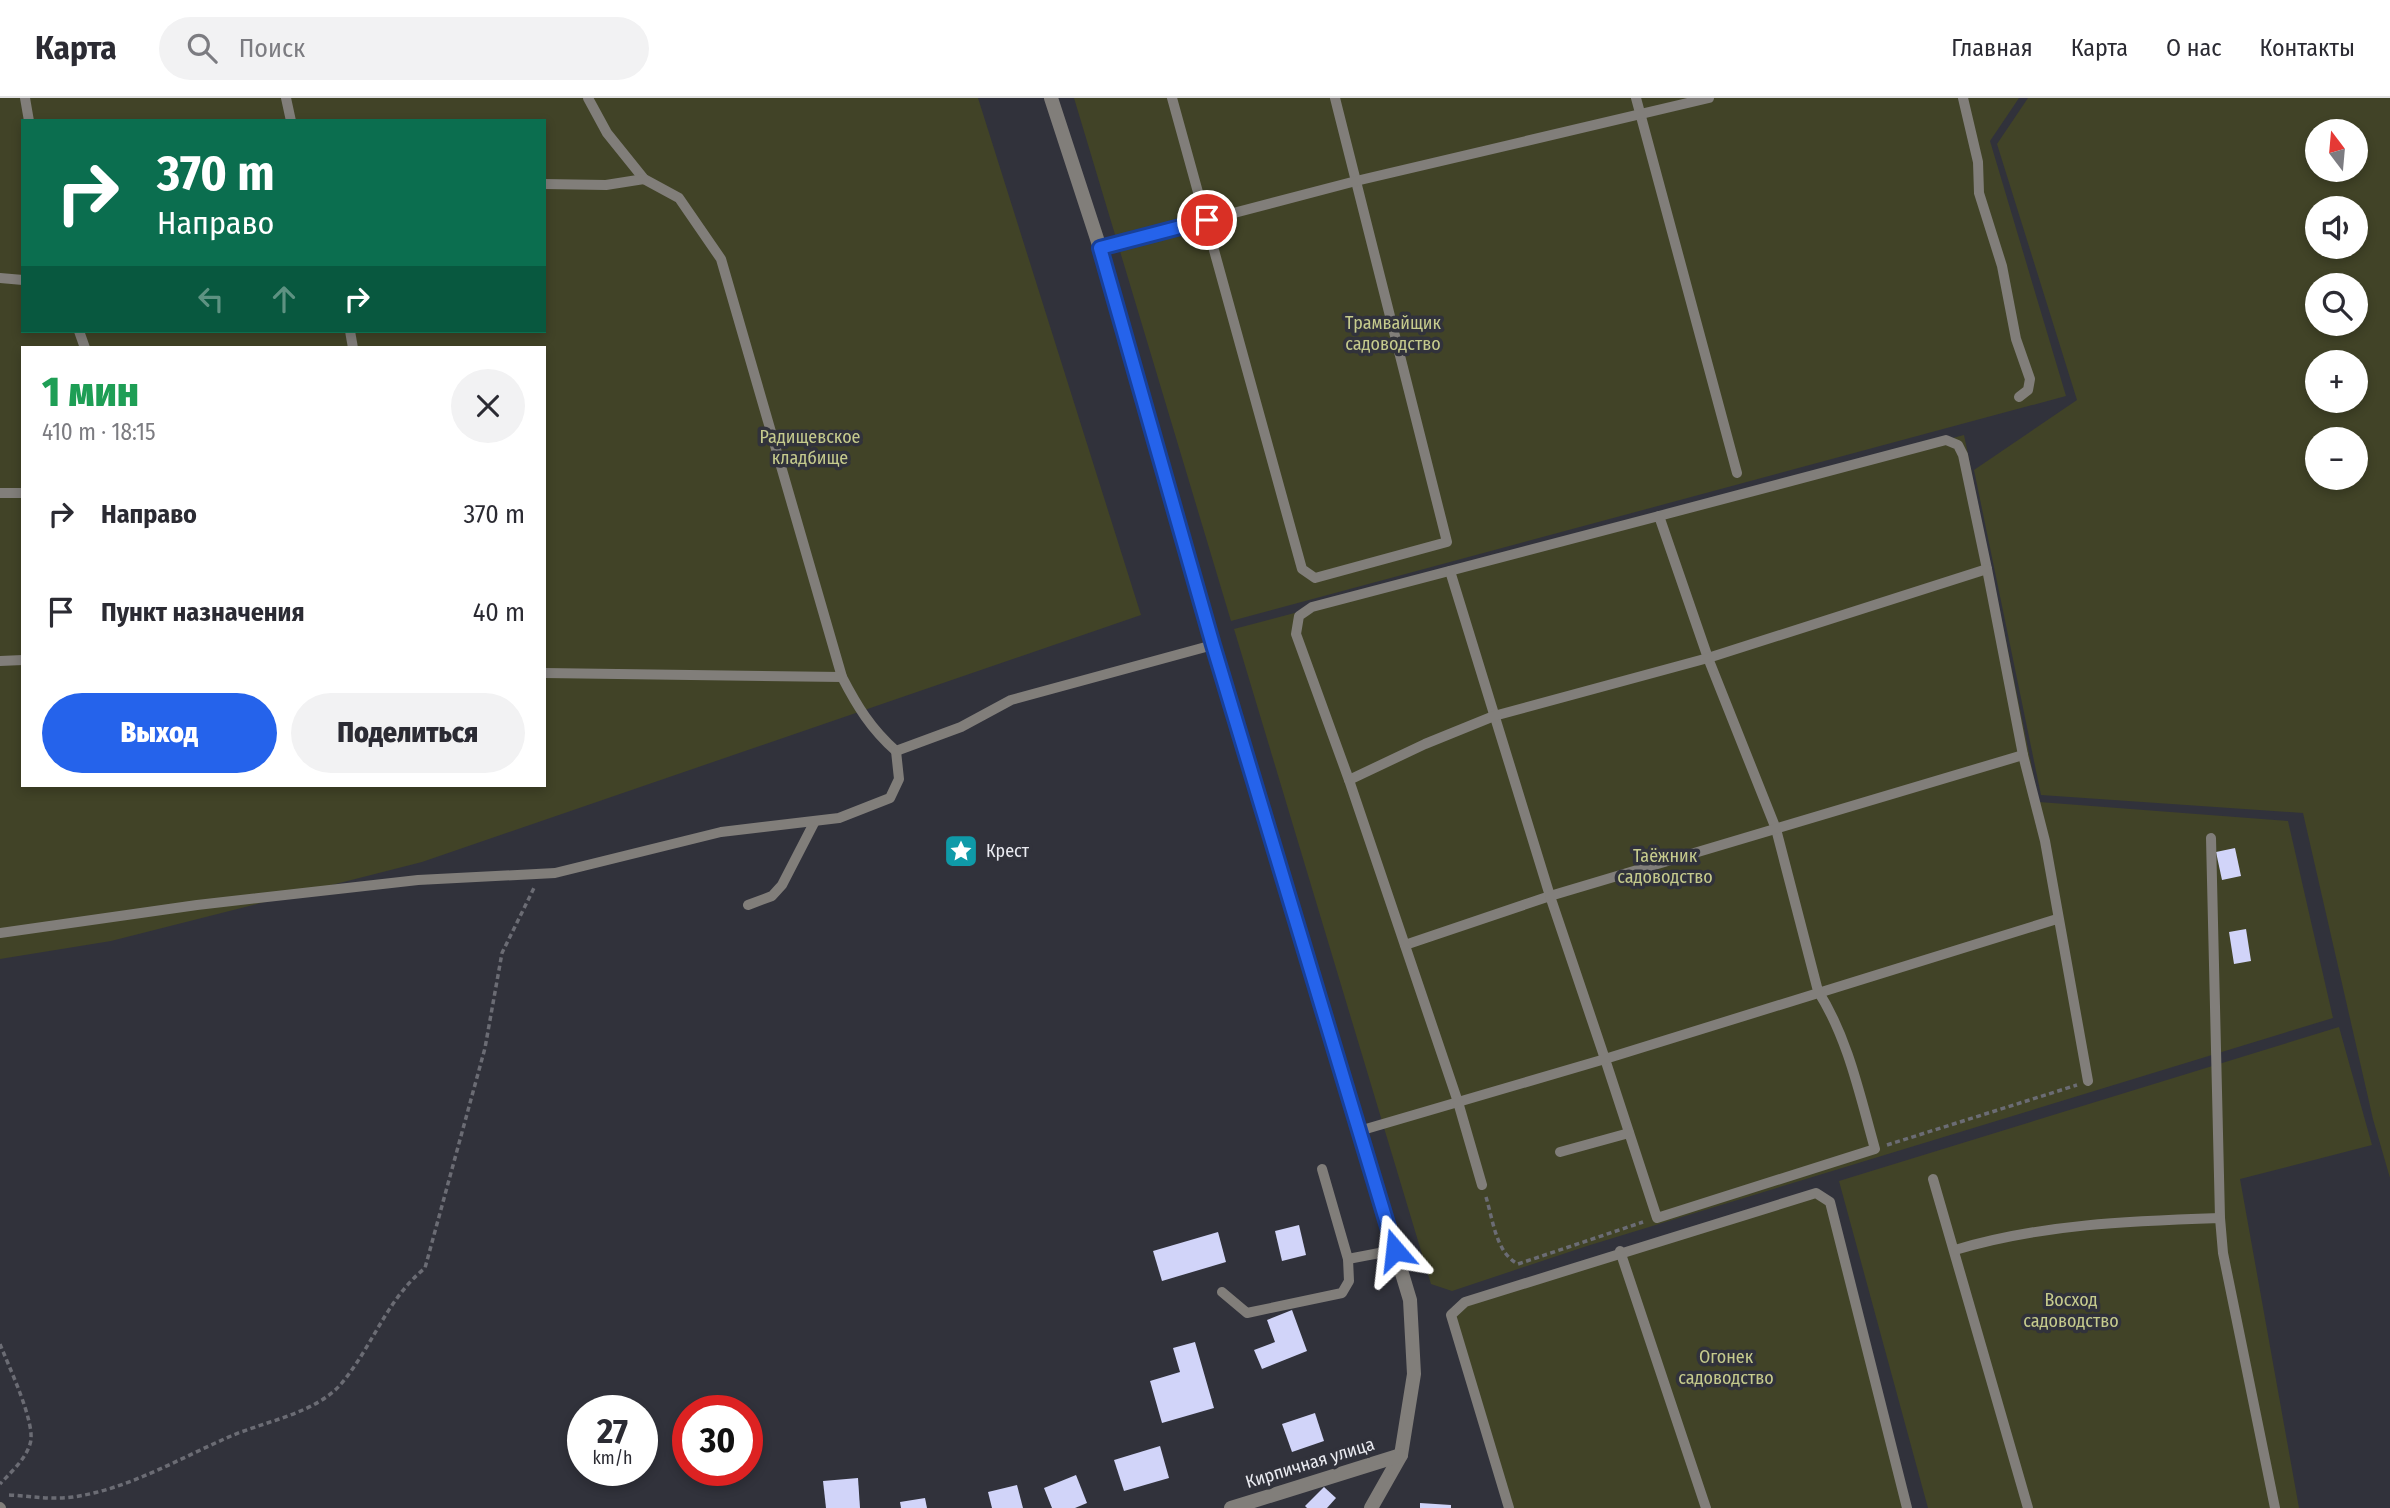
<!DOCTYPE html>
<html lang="ru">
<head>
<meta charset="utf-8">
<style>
	:root { --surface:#fff; --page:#f2f2f3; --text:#2b2b33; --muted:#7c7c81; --line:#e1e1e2; --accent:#2563eb }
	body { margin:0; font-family:"Fira Sans Condensed",sans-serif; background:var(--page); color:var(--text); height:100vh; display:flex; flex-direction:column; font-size:26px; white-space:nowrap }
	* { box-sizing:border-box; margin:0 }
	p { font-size:23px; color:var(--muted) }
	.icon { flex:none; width:38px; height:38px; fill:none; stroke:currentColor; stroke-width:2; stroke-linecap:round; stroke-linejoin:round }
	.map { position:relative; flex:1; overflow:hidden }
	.side { position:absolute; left:21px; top:248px; width:525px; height:441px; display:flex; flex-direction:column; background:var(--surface); border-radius:0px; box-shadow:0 4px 10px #0003 }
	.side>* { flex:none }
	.hud { position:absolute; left:21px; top:21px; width:525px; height:214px; border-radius:0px; box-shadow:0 4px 10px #0003; background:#0b6e4f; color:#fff; overflow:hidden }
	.needle { width:46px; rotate:344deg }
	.tools { position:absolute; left:2305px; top:21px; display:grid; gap:14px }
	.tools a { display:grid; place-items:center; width:63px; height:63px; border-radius:50%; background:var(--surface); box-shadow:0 4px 10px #0003; font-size:35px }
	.speed { position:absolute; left:567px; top:1297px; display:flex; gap:14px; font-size:35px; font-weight:700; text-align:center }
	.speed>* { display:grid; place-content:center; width:91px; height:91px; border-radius:50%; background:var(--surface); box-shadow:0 4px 10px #0003; line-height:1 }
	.speed small { font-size:18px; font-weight:400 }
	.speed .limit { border:10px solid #d22; background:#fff; color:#111 }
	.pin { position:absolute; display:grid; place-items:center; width:60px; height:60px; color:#fff; margin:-30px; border:4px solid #fff; border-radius:50%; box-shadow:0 2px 7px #0007 }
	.me { position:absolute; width:77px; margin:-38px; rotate:343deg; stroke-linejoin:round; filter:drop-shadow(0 0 5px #0008) }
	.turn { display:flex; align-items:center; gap:24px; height:147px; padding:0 21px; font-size:32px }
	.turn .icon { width:91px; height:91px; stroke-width:2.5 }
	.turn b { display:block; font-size:49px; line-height:60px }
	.lanes { display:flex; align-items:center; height:66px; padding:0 21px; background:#0003; justify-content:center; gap:35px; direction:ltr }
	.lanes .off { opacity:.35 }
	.round { display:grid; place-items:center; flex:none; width:74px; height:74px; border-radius:37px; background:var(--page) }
	.headline { display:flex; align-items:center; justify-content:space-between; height:119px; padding:0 21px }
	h1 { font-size:42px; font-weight:800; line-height:52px; color:#1e9e55 }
	.action { display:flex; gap:14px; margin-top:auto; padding:14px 21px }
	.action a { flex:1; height:80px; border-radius:42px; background:var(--accent); color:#fff; font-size:28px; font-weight:800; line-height:80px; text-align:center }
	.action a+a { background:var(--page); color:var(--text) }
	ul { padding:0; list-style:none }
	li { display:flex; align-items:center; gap:21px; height:98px; padding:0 21px }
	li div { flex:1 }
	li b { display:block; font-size:26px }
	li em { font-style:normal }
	header { display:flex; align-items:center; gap:42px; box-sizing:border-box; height:98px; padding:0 35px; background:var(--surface); border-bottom:2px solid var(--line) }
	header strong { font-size:33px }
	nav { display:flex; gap:38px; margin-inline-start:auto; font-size:24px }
	.search { width:490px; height:63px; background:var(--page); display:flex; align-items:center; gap:18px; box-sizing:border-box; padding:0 24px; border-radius:38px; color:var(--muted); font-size:26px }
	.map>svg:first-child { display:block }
	.green { fill:#414327; fill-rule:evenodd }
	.building { fill:#d1d4f9 }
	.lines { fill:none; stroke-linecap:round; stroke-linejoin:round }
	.path { stroke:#6b6c74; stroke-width:3.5; stroke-dasharray:5 3.5; stroke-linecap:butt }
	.service { stroke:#817e7a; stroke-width:10 }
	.minor { stroke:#817e7a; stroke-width:14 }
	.route-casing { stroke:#184099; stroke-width:18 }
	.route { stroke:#2563eb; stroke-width:12 }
	.labels { text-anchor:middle; stroke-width:7; stroke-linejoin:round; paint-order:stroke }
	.park-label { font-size:18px; fill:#c6cb8d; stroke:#31323b }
	.poi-label { font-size:18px; fill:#eaebf1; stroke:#31323b; text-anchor:start }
	.street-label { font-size:18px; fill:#eaebf1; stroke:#31323b }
</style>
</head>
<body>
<header>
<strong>Карта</strong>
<div class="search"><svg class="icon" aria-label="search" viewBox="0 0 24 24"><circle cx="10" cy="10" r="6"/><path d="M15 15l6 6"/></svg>Поиск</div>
<nav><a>Главная</a><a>Карта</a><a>О нас</a><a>Контакты</a></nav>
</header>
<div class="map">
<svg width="2390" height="1410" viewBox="0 0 2390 1410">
	<rect width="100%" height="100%" fill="#31323b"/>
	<g class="green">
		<path d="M0,0h978l163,517 -719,247 -311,79 -111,18zM23,23h521v210h-521zM23,250h521v438h-521z"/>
		<path d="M1074,0h945l-29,43 76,255 -835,225z"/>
		<path d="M2028,0h362v1080l-17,-59 -70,-306 -262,-18 -67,-325 103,-70 -80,-256zM2356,33v39h-39v-39zM2317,110h39v39h-39zM2317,187h39v39h-39zM2356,264v39h-39v-39zM2356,341v39h-39v-39z"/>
		<path d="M1964,337l75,367 249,19 45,197 -746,228 -135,45 -21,-7 -197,-655z"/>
		<path d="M2339,929l33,118 -132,34 59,329h-371l-89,-327z"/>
		<path d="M1816,1095l14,9 77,306h-398l-58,-193 24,-17z"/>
	</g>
	<g class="building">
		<path d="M2235,750l6,28 -19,4 -6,-28z"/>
		<path d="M2246,831l5,32 -17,3 -5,-32z"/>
		<path d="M1299,1127l7,30 -24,6 -7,-30z"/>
		<path d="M1218,1134l8,30 -64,19 -9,-30z"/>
		<path d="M1292,1212l15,41 -45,18 -8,-19 21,-8 -8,-22z"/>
		<path d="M1195,1244l19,66 -52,15 -12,-42 30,-9 -7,-24z"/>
		<path d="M1315,1315l9,28 -32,11 -10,-28z"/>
		<path d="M1160,1348l9,32 -45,13 -10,-31z"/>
		<path d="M1076,1377l11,28 -12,5h-23l-8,-20z"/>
		<path d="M858,1380l2,30h-34l-3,-27z"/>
		<path d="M1017,1387l6,23h-31l-4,-16z"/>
		<path d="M1324,1389l12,11 -9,10h-20l-2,-2z"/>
		<path d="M925,1400l2,10h-26l-1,-6z"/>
		<path d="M1420,1405l31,2v3h-31z"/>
	</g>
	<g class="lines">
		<g class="path">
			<path d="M1887,1047l190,-60"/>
			<path d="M1486,1099c7,23 10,56 32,67l125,-42"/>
			<path d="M0,1246c8,21 37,81 30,100 -5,16 -19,28 -30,40"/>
			<path d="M9,1397c22,1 42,5 64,2 56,-8 107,-39 158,-61 35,-15 85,-23 110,-52 32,-38 45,-84 84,-116l60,-220 17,-95 32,-65"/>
		</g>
		<g class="service">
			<path d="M25,0l4,23"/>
			<path d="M286,0l5,23"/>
			<path d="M588,0l19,35 37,46 35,19 42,61 121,418c15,29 29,52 54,74l65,-24 50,-27 202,-55"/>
			<path d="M1172,0l130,471 13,9 132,-36 -112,-444"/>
			<path d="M1636,0l101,375"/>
			<path d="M1963,0l15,64 1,31 23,73 14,73 14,40 -2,11 -9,7"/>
			<path d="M544,86l62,1 38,-6"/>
			<path d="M1100,150l256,-67 353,-83"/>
			<path d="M0,180l23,2"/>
			<path d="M79,233l6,17"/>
			<path d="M350,233l3,17"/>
			<path d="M0,395h23"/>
			<path d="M1659,418l287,-76 12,5 5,10 24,114"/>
			<path d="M0,563l23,-1"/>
			<path d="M544,575l298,4"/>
			<path d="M1349,682l-53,-146 3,-18 13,-9 347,-91 49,142 68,171 42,162c30,47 42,105 57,158l-218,69 -52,-159 452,-140"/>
			<path d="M2211,740l9,380"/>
			<path d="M748,807l24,-9 10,-11 33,-64"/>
			<path d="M0,835l197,-28 221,-25 137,-7 166,-41 118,-14 51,-20 9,-19 -3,-28"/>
			<path d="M1405,847l145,-49 -100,-325"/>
			<path d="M1359,1033l246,-72 -55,-163 473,-141"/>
			<path d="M1560,1054l69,-19"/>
			<path d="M1322,1071l26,90"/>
			<path d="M1933,1081l95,329"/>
			<path d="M1482,1087l-24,-83 -109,-322 76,-36 69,-28 214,-58 279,-89 36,186 22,86 43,240"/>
			<path d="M1955,1152c87,-26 175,-29 265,-32l3,35 52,255"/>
			<path d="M1620,1153l86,257"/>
			<path d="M1222,1194l25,21 95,-20 7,-12 -1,-22 47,-9"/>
			<path d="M0,1409l1,1"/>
			<path d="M1509,1410l-58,-193 14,-13 351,-109 14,9 77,306"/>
		</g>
		<g class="minor">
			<path d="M1051,0l49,150 113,397 197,655 4,74 -13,81 -30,53"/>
			<path d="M1231,1410l170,-53"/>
		</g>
	</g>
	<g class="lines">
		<g class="route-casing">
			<path id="route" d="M1207,122l-107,28 113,397 182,605"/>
		</g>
		<use href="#route" class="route"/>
	</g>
	<defs>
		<g id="sight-square" transform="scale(1.75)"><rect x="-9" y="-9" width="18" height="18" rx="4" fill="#0f9aa8" stroke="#31323b"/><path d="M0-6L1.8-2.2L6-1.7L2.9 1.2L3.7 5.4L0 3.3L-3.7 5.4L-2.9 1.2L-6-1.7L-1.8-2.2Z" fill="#fff"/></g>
	</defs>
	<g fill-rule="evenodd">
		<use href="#sight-square" x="961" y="753"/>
	</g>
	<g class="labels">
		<g class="park-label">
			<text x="1393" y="231">Трамвайщик<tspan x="1393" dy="21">садоводство</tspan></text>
			<text x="810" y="345">Радищевское<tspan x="810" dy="21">кладбище</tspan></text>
			<text x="1665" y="764">Таёжник<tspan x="1665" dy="21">садоводство</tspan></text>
			<text x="2071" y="1208">Восход<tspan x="2071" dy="21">садоводство</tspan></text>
			<text x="1726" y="1265">Огонек<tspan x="1726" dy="21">садоводство</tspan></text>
		</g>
		<g class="poi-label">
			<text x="986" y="759">Крест</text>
		</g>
		<g class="street-label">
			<text transform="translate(1310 1365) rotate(-17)" y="6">Кирпичная улица</text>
		</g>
	</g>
</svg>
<div class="tools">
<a><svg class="needle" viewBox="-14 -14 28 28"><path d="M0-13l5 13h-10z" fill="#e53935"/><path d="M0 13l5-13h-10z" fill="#7c7c81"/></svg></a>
<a><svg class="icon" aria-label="sound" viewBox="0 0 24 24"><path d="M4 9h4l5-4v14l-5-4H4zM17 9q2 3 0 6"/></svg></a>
<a><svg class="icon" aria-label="search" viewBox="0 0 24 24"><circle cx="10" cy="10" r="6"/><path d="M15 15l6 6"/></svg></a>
<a>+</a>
<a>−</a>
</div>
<div class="speed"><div>27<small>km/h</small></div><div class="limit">30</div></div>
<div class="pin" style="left:1207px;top:122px;background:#d93025"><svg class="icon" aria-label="arrive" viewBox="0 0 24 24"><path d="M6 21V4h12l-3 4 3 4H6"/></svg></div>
<svg class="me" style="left:1395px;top:1152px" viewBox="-20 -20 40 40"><path d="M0-17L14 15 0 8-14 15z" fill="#2563eb" stroke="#fff" stroke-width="4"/></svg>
<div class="hud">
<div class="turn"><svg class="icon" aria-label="right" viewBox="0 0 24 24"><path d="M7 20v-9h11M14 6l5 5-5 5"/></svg><div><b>370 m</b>Направо</div></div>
<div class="lanes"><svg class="icon off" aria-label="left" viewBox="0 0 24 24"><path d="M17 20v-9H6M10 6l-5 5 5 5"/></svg><svg class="icon off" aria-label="ahead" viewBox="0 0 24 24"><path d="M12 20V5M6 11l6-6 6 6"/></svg><svg class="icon" aria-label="right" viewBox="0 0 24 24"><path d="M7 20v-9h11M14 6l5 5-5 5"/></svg></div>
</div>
<section class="side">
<div class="headline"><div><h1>1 мин</h1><p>410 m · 18:15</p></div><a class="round"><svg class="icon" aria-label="close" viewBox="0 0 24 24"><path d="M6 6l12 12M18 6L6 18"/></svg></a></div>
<ul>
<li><svg class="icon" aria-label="right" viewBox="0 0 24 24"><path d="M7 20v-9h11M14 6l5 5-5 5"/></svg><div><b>Направо</b></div><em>370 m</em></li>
<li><svg class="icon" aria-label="arrive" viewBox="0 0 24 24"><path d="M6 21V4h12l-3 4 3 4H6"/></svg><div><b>Пункт назначения</b></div><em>40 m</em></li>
</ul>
<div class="action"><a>Выход</a><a>Поделиться</a></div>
</section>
</div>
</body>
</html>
